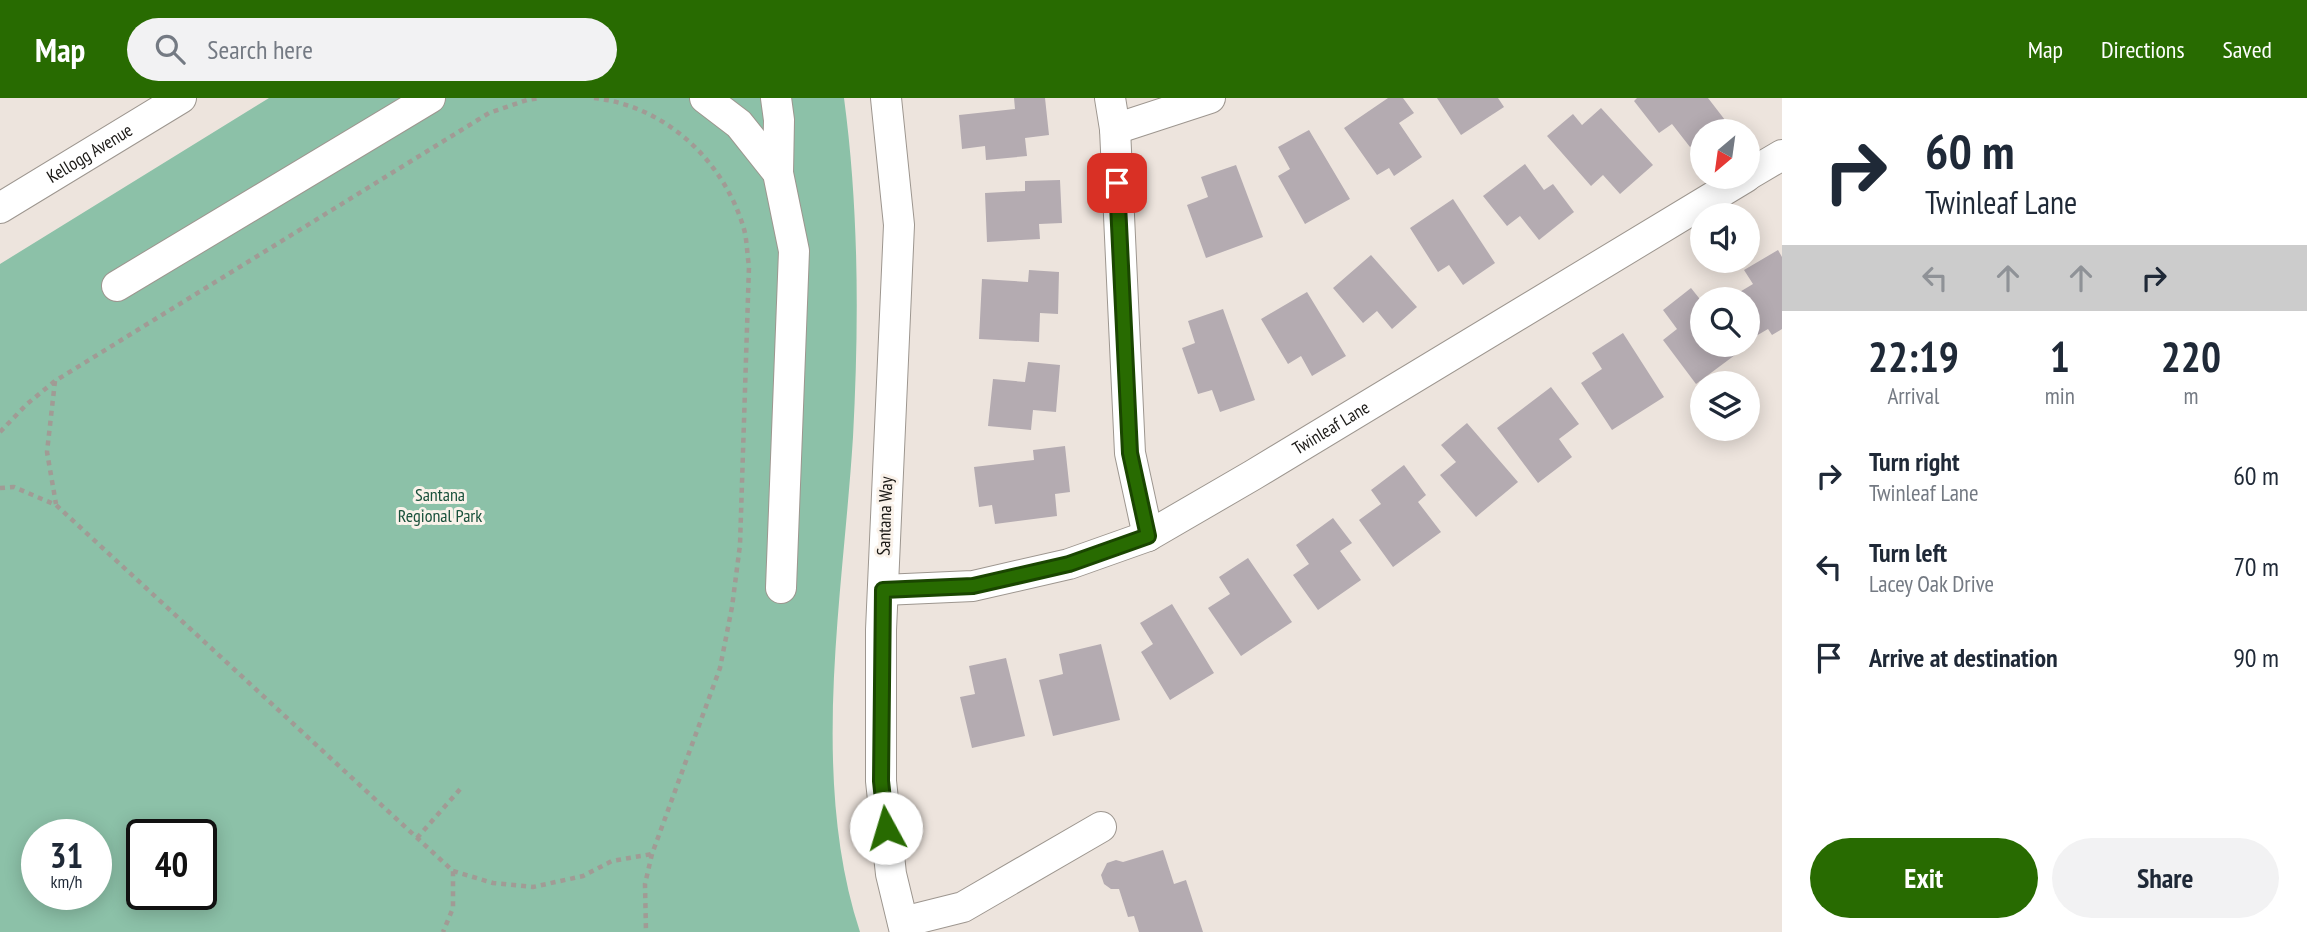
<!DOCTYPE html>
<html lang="en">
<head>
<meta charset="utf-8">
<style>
	:root { --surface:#fff; --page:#f2f2f3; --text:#1f2937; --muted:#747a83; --accent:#286b01 }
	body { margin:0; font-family:"PT Sans Narrow",sans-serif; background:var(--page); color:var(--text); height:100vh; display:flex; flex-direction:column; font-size:26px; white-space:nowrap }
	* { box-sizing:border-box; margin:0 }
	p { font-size:23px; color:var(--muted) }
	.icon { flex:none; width:38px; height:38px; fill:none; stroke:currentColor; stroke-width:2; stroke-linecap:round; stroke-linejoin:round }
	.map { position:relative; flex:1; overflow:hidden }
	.drawer { display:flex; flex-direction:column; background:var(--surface); width:525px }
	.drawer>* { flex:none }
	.top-card { background:#fff; color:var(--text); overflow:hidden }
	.needle { width:46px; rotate:209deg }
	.buttons { position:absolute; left:1690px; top:21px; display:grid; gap:14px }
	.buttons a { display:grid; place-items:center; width:70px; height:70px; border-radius:50%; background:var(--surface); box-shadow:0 4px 18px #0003; font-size:35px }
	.speed { position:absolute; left:21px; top:721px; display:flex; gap:14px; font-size:35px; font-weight:700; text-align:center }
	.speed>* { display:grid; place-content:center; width:91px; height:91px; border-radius:50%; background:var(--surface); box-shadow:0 4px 18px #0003; line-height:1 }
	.speed small { font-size:18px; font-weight:400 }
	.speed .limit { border:4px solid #111; border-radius:10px; background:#fff; color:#111 }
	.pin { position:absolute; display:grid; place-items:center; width:60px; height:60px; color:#fff; margin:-30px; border-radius:14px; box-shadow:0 4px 10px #0006 }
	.me { position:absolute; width:77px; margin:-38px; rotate:354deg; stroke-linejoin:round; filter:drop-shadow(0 0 5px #0008) }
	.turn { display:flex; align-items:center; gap:24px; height:147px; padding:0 28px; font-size:32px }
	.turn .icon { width:91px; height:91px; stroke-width:2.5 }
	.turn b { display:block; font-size:49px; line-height:60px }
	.lanes { display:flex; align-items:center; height:66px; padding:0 28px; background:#0003; justify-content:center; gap:35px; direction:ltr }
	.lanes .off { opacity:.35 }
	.eta { display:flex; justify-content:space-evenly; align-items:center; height:119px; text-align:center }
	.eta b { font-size:42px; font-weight:700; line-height:49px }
	.cta { display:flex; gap:14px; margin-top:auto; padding:14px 28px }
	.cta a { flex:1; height:80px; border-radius:42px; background:var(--accent); color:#fff; font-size:28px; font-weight:700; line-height:80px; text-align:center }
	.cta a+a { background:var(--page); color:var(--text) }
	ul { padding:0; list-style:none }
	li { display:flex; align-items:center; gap:21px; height:91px; padding:0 28px }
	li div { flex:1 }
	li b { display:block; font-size:26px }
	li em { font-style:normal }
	header { display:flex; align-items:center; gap:42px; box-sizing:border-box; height:98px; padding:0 35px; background:var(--accent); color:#fff }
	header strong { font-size:33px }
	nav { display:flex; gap:38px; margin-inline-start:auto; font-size:24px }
	.search { width:490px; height:63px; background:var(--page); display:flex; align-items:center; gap:18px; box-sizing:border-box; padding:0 24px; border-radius:38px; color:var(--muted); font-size:26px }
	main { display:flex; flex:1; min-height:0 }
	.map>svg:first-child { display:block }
	.green { fill:#8cc1a8; fill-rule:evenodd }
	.building { fill:#b4abb1 }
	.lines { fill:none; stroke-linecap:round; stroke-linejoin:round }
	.minor-casing { stroke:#9d968f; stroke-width:32 }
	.path { stroke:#a19b95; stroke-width:4.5; stroke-dasharray:5 5; stroke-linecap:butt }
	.minor { stroke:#fff; stroke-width:30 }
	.route-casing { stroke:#1a4601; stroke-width:18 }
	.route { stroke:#286b01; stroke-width:12 }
	.labels { text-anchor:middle; stroke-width:6; stroke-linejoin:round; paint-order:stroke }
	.street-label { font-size:18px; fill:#1b1916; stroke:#faf2ea }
	.park-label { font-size:18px; fill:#18503a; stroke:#faf2ea }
</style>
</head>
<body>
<header>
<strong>Map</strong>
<div class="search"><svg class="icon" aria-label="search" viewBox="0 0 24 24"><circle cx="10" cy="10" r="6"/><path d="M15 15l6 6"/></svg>Search here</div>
<nav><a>Map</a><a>Directions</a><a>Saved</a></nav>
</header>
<main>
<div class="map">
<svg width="1782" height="834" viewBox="0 0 1782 834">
	<rect width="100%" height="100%" fill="#ede4dd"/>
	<path class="green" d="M269,0h575c15,112 15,226 9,339 -10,160 -44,339 7,495h-860v-668zM37,737h59v59h-59zM142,737h59v59h-59z"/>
	<g class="building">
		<path d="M1014,0h31l4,37 -24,3 2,18 -41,4 -1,-14 -23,3 -3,-34 56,-6z"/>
		<path d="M1388,0h15l11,15 -15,10 23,34 -28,19 -5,-8 -12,7 -33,-47z"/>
		<path d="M1437,0h61l6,9 -43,28z"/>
		<path d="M1637,0h71l17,22 -14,11h-8v6l-13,10 -18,-23 -13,9 -25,-32z"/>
		<path d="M1601,10l52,57 -33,29 -17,-19 -12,11 -44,-50 26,-22 9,11z"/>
		<path d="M1309,32l41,69 -45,25 -27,-48 12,-7 -12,-22z"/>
		<path d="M1525,66l19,26 9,-6 21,28 -35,28 -19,-24 -13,10 -24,-30z"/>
		<path d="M1236,67l27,72 -57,21 -19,-53 21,-8 -7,-20z"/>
		<path d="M1060,82l2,43 -23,1 1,15 -53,3 -2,-49 40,-2v-10z"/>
		<path d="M1453,101l42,64 -32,22 -14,-20 -11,7 -28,-44z"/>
		<path d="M1778,152l4,7v72l-10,6 -4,-6 -12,7 -8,-13v-24h-14l-1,-3 20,-12 -9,-14z"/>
		<path d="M1371,157l46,52 -25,22 -15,-18 -14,12 -30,-35z"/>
		<path d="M1029,172l30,2 -1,42 -18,-1 -1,29 -60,-3 3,-60 46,3z"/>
		<path d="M1691,190l12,15v42h31l5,7 -43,32 -33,-44 14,-11 -14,-19z"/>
		<path d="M1307,194l39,64 -34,20 -11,-20 -13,8 -27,-45z"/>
		<path d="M1223,211l32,91 -35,12 -8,-22 -14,4 -16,-46 13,-5 -7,-22z"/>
		<path d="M1623,235l41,64 -52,33 -31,-47 21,-14 -10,-16z"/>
		<path d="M1028,264l32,3 -4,47 -23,-2 -2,20 -43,-4 5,-47 32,3z"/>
		<path d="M1551,289l28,37 -20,15 13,18 -34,26 -41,-55z"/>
		<path d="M1467,325l51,59 -42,35 -36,-42 16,-13 -15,-17z"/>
		<path d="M1065,348l5,46 -15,2 2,22 -62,8 -3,-19 -13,2 -5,-40 60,-7 -1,-10z"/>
		<path d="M1404,367l22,30 -8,7 23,30 -48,35 -34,-47 22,-16 -10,-14z"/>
		<path d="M1333,420l19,25 -12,8 21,29 -43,30 -25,-35 16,-11 -13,-19z"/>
		<path d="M1248,460l44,64 -51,34 -33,-48 22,-14 -11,-17z"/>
		<path d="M1172,506l42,69 -44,27 -29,-48 12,-8 -13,-21z"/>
		<path d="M1101,546l19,76 -67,16 -14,-56 24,-6 -4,-20z"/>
		<path d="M1006,560l19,78 -53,12 -12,-51 15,-3 -6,-28z"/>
		<path d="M1163,752l11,34 12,-4 17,52h-64l-5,-16 -6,1 -9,-28h-8l-7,-5 -3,-9 6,-12 9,-3 7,2z"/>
	</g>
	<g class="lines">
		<g class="minor-casing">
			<g id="minor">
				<path d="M705,0l34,26 39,49 16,78 -13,337"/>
				<path d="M776,0l3,22 -1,53"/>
				<path d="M886,0l13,127 -18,405v151l10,93 14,58"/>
				<path d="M1110,0l5,31 15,324 18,83"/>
				<path d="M1115,31l95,-31"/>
				<path d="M1748,77l34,-20"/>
				<path id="s1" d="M0,110l181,-110"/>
				<path d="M117,188l313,-188"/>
				<path id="s2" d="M883,492l90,-4 96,-22 79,-28 105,-61 493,-298"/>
				<path d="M903,824l60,-15 138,-80"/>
			</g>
		</g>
		<g class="path">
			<path d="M594,0c72,8 130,63 150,131 3,11 3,25 5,37l-9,279 -8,62 -12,61 -68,186 -7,30 1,48"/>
			<path d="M55,283l-8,71 9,52"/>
			<path d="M0,334l27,-28 28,-23 434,-268 38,-13 14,-2"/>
			<path d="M0,390l14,-1 42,18 397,366v37l-10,24"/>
			<path d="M417,740l45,-51"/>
			<path d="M453,773l40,12 40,4 50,-11 29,-15 40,-7"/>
		</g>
		<use href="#minor" class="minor"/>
	</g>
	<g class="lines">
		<g class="route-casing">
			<path id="route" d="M886,730l-5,-47 2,-191 90,-4 96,-22 79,-28 -18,-83 -13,-270"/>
		</g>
		<use href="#route" class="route"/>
	</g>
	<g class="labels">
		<g class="street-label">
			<text dy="6" stroke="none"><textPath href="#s1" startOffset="105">Kellogg Avenue</textPath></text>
			<text dy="6" stroke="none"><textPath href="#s2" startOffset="485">Twinleaf Lane</textPath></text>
			<text transform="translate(885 418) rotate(-88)" y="6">Santana Way</text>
		</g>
		<g class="park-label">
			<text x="440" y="403">Santana<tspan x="440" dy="21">Regional Park</tspan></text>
		</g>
	</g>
</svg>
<div class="buttons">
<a><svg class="needle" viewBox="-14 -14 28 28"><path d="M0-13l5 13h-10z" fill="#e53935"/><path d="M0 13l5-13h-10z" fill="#747a83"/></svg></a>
<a><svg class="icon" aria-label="sound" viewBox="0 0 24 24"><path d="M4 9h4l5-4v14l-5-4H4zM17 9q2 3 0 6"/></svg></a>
<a><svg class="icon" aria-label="search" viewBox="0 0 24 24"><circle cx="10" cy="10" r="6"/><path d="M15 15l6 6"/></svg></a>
<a><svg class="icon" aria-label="layers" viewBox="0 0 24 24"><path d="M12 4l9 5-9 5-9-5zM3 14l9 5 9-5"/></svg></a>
</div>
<div class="speed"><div>31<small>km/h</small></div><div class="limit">40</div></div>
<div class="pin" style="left:1117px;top:85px;background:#d93025"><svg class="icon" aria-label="arrive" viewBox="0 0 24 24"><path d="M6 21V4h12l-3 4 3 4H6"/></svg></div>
<svg class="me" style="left:886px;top:730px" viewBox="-20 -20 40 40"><circle r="19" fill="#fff"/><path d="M0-13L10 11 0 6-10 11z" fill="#286b01"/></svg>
</div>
<section class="drawer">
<div class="top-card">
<div class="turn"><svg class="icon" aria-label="right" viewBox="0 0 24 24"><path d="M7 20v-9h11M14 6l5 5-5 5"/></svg><div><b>60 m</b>Twinleaf Lane</div></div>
<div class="lanes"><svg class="icon off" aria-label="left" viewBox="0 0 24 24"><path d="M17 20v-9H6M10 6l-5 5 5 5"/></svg><svg class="icon off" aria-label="ahead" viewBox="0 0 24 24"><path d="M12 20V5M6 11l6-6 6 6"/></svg><svg class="icon off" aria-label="ahead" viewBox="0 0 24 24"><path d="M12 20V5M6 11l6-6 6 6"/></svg><svg class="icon" aria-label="right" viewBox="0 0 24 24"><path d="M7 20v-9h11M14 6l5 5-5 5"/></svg></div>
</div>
<div class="eta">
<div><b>22:19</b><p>Arrival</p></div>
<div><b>1</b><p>min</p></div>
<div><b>220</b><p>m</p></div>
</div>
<ul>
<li><svg class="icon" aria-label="right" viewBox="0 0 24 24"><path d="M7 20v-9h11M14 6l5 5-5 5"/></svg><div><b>Turn right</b><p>Twinleaf Lane</p></div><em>60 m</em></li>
<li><svg class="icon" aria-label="left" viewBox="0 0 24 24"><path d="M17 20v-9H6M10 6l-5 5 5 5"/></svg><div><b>Turn left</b><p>Lacey Oak Drive</p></div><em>70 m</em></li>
<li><svg class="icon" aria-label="arrive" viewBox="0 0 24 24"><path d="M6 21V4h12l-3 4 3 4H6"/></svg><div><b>Arrive at destination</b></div><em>90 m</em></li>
</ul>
<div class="cta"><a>Exit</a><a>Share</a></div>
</section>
</main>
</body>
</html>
